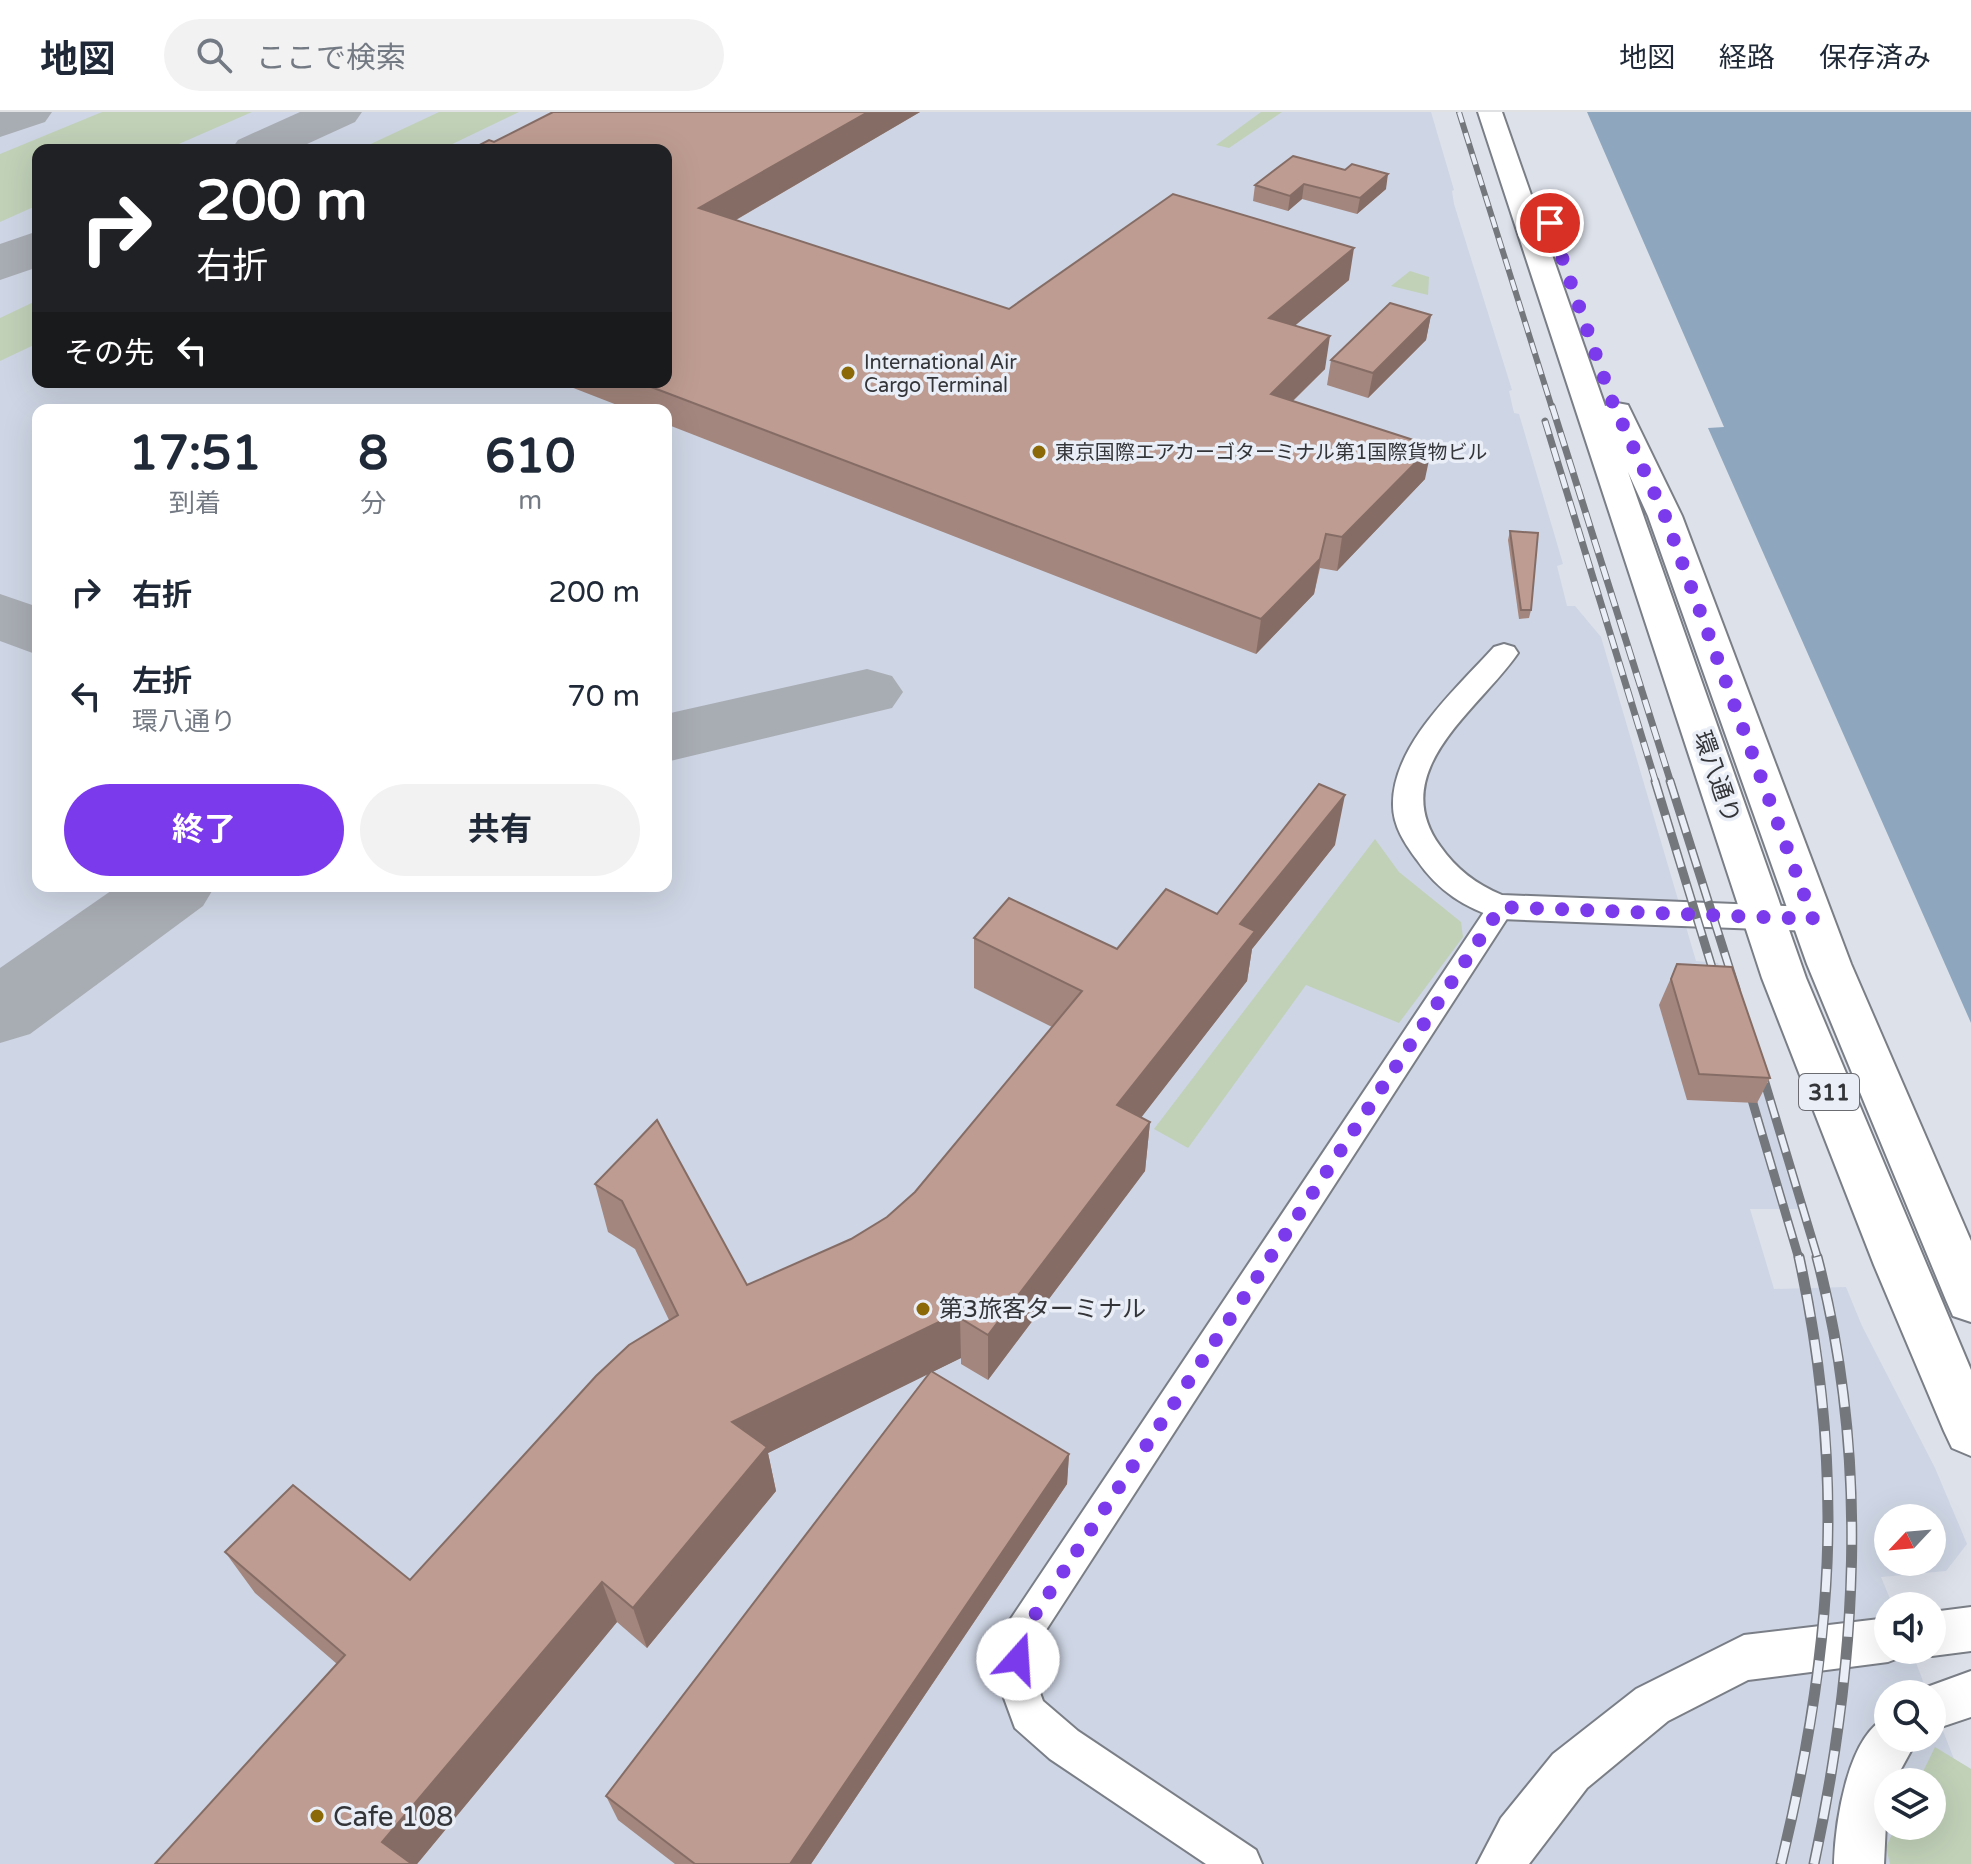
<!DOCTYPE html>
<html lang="ja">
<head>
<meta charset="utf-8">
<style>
	:root { --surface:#fff; --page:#f2f2f3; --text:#1f2937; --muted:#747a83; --line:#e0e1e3; --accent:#7c3aed }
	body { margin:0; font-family:"Varela Round","Noto Sans JP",sans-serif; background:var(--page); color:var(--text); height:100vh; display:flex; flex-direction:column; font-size:30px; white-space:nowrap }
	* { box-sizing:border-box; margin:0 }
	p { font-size:26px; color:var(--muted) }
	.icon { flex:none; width:44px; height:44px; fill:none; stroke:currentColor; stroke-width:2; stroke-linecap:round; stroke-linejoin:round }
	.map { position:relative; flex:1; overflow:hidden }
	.panel { position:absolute; left:32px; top:292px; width:640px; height:488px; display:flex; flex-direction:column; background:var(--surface); border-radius:16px; box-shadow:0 8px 32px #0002 }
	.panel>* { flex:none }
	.banner { position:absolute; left:32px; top:32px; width:640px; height:244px; border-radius:16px; box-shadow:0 8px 32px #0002; background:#202124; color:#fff; overflow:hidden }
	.needle { width:52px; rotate:244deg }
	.controls { position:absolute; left:1874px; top:1392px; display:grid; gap:16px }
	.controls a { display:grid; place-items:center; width:72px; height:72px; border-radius:50%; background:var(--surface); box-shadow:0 8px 32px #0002; font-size:40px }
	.pin { position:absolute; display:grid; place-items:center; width:68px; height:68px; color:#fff; margin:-34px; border:4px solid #fff; border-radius:50%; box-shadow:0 2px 8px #0007 }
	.me { position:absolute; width:88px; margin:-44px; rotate:19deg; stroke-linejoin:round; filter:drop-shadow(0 0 6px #0008) }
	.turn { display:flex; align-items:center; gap:28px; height:168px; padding:0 32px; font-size:36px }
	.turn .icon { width:104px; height:104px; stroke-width:2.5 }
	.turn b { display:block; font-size:56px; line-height:68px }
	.then { display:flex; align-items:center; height:76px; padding:0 32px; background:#0003; gap:16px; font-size:30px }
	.eta { display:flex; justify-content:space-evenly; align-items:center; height:136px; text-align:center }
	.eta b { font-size:48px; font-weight:700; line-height:56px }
	.button { display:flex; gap:16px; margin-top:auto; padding:16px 32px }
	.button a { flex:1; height:92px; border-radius:48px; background:var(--accent); color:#fff; font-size:32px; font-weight:700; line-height:92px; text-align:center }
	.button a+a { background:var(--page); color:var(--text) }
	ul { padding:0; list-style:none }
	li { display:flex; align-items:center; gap:24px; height:104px; padding:0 32px }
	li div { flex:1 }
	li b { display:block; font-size:30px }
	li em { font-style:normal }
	header { display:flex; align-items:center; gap:48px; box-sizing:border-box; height:112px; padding:0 40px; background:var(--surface); border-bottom:2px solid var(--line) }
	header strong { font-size:38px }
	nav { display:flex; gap:44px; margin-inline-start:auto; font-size:28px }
	.search { width:560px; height:72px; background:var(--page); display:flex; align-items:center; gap:20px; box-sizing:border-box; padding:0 28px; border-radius:44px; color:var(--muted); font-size:30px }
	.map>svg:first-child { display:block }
	.built { fill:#ced5e4; fill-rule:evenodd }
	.green { fill:#c0d1b8 }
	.water { fill:#8fa7be }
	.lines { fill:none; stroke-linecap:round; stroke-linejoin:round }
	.taxiway { fill:#a8acb3; fill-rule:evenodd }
	.minor-casing { stroke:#7a7e86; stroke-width:4 }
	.tertiary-casing { stroke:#7a7e86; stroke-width:4 }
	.primary-casing { stroke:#7a7e86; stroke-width:4 }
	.minor { fill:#fff; fill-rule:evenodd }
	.tertiary { fill:#fff; fill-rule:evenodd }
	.primary { fill:#fff; fill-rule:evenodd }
	.rail-far3-casing { stroke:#74777c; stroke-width:6 }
	.rail-far2-casing { stroke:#74777c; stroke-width:7 }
	.rail-far1-casing { stroke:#74777c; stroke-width:9 }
	.rail-casing { stroke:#74777c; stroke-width:11 }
	.rail-far3 { stroke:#eaeef7; stroke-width:4; stroke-dasharray:11; stroke-linecap:butt }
	.rail-far2 { stroke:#eaeef7; stroke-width:5; stroke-dasharray:14; stroke-linecap:butt }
	.rail-far1 { stroke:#eaeef7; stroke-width:6; stroke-dasharray:18; stroke-linecap:butt }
	.rail { stroke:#eaeef7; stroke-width:8; stroke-dasharray:23; stroke-linecap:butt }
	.wall { fill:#a3867d }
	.shaded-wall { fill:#856d66 }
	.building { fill:#be9c91; stroke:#856d66; stroke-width:2 }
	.route { stroke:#7c3aed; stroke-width:14; stroke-dasharray:0 25.2 }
	.poi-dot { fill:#8b6908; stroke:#eaeef7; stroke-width:3 }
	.labels { text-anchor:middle; stroke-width:7; stroke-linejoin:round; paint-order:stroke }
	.far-poi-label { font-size:20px; fill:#333538; stroke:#eaeef7; text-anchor:start }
	.shield { fill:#eaeef7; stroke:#6a6c71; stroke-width:2 }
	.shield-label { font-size:22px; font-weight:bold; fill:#333538 }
	.street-label { font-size:24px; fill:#333538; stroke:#eaeef7 }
	.poi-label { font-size:24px; fill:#333538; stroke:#eaeef7; text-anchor:start }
	.near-poi-label { font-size:28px; fill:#333538; stroke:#eaeef7; text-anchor:start }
</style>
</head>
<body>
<header>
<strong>地図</strong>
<div class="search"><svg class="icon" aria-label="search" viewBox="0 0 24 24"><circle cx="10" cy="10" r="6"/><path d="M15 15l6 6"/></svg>ここで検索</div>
<nav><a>地図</a><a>経路</a><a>保存済み</a></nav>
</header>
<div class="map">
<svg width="1971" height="1752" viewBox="0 0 1971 1752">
	<rect width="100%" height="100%" fill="#dde1ea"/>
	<path class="built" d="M0,0h1431l23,78 -2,1 2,13 58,186 -3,1 5,22 5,1 44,150 -6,2 10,40h8l26,31 95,324 22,2 90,246h-58l24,80 72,-2 16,39 73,142 32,76 -21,27 -65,6 12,29h-5v44h23l17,44h-40v44h44v-35l22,56 17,10v95h-1971zM38,38h628v232h-628zM38,298h628v476h-628zM1888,1406h44v44h-44zM1888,1670h44v44h-44z"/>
	<g class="green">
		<path d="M102,0h150l-87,38h-127v55l-38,17v-68z"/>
		<path d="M439,0h80l-79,38h-82z"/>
		<path d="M1261,0h21l-53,36 -13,-3z"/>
		<path d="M1410,159l19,6 -1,18 -37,-9z"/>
		<path d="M38,188v43l-38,18v-43z"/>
		<path d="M1375,727l24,33 62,50 2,15 -64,86 -93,-38 -118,163 -34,-19z"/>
		<path d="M1935,1635l36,22v95h-81l-4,-17 10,-21h36v-44h-14z"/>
	</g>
	<path class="water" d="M1587,0h384v911l-263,-595 16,-1z"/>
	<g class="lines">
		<g class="taxiway">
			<path d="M0,0h52l-7,10 -45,15z"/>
			<path d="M300,0h62l-7,10 -61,28h-63l7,-10z"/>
			<path d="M38,119v36l-38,13v-36z"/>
			<path d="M0,482l38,13v48l-38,-14z"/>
			<path d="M867,557l25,7 11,16 -11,16 -226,54v-48z"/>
			<path d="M118,774h97l-12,20 -173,128 -30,9v-75z"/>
		</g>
		<g class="minor-casing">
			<path id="minor" d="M1501,785l9,3 4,7 -4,7 -473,730 -2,35 8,22 35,30 178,119 6,14h-56l-156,-105 -35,-31 -18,-49 3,-40 6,-13 486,-726z"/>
		</g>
		<g class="tertiary-casing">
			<g id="tertiary">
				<path d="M1504,532l10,3 4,6c-38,56 -133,117 -78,193 16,23 37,39 62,49l311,12 12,4 4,8 -4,8 -12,4 -312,-12c-36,-11 -63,-28 -84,-59 -12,-16 -24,-34 -24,-55 -1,-60 64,-117 101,-158z"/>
				<path d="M1971,1495v44l-39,5 -15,-6h15v-38z"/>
				<path d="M1888,1506v32h18l-2,6 -16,6 -140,18 -80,41 -81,67 -58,76h-52l24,-46 52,-64 83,-65 108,-54z"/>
				<path d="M1971,1559v46l-39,13v-36h-18l2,-3z"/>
				<path d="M1888,1605v21h30l-24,44h-6l-4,82h-50c1,-39 13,-130 54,-147z"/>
			</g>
		</g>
		<g class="primary-casing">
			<path id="primary" d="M1478,0h24l103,294 12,-3 11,2 54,111 169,448 120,277v81l-18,-6 -7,-16 -139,-336 -159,-448 -20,-44 178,506 165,392v86l-19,-8 -8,-17 -70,-166 -112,-287z"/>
		</g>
		<use href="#minor" class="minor"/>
		<use href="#tertiary" class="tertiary"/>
		<use href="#primary" class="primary"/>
		<g class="rail-far3-casing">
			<path id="rail-far3" d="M1459,0l93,296"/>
		</g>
		<g class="rail-far2-casing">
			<g id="rail-far2">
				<path d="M1552,294l119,377"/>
				<path d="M1545,309l111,362"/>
			</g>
		</g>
		<g class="rail-far1-casing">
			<g id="rail-far1">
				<path d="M1655,669l63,206"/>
				<path d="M1670,669l66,208"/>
				<path d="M1760,954l58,193"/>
				<path d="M1747,971l52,176"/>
			</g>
		</g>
		<g class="rail-casing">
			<g id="rail">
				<path d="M1781,1752c52,-214 65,-390 18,-607"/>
				<path d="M1814,1752c43,-202 56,-405 3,-607"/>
			</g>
		</g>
		<use href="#rail-far3" class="rail-far3"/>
		<use href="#rail-far2" class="rail-far2"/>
		<use href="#rail-far1" class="rail-far1"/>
		<use href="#rail" class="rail"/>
	</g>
	<g class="wall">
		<path d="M553,0h367l-184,108 273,89 340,-29 -55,46 31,43 -32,32 132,78 -88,92 -17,-3 -6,26 -58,60 -590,-230v-14h-36l-72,-28h108l-172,-240z"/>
		<path d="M1293,44l93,33 -29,25 -55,-15 -14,12 -35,-10 2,-16z"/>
		<path d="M1431,203l-5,25 -58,58 -41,-13 4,-25z"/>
		<path d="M1510,419l21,79 -2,8 -10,1 -11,-79z"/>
		<path d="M1335,733l-83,104 -5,32 -106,136 9,5 -5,49 -157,209 -27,-16v-6l-29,14 137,82 -2,30 -256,380h-136l-57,-44 -12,-24 323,-423 -161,80 8,38 -129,157 -30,-26 -200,242h-262l182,-200 -82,-71 -30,-41 185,28 259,-260 -34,-71 -27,-17 -13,-48 62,-64 90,165 104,-46 36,-22 28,-25 137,-165 -78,-39v-50l143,11 100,-35z"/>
		<path d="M1677,852l93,114 -13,25 -70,-3 -28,-95z"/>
	</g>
	<g class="shaded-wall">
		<path d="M868,0h52l-217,127 -4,-31z"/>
		<path d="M1388,62l-2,15 -29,25 3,-16z"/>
		<path d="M1304,72l-2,15 -14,12 2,-15z"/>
		<path d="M1354,136l-5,32 -84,71 4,-33z"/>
		<path d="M1431,203l-5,25 -58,58 5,-25z"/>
		<path d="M1330,224l-5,33 -59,58 5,-33z"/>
		<path d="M1432,334l-7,33 -88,92 5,-34z"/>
		<path d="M1326,422l-12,60 -58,60 5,-35z"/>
		<path d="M1345,683l-10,50 -83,104 -5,32 -134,173 4,-49 123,-181z"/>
		<path d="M1150,1010l-5,49 -157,209v-45z"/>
		<path d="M968,1196l-8,10 1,40 -193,95 8,38 -129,157 -14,-40 99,-186z"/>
		<path d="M1069,1342l-2,30 -256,380h-21z"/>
		<path d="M602,1470l15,40 -200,242h-17l-18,-22z"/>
	</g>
	<g class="building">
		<path d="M553,0h315l-169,96 310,101 164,-115 181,54 -85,70 61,18 -59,58 161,52 -90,91 -16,-3 -6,25 -59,60 -623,-237h28v-232h-196l19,-10 5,2z"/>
		<path d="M1293,44l52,14 7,-6 36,10 -28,24 -56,-14 -14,12 -35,-11z"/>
		<path d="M1390,191l41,12 -58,58 -42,-13z"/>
		<path d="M1510,419l28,2 -7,77h-10z"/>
		<path d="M1319,672l26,11 -105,129 15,7 -138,174 33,17 -162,213 -28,-17 8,-10 -236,114 35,25 -134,161 -31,-26 -220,260 30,22h-257l190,-209 -120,-103 68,-67 117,95 186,-204 33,-31 49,-30 -56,-114 -27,-17 62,-64 90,165 104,-46 36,-22 28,-25 167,-201 -108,-53 35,-40 108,51 49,-60 51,25z"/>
		<path d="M1677,852l55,3 38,111 -71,-4 -28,-95z"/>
		<path d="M931,1259l138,83 -279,410h-95l-89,-68z"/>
	</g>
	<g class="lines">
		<path class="route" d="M1018,1547l1,-20 482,-732 312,12 -148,-403 -53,-115 -62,-178"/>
	</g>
	<g class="poi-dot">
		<circle cx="848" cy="261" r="8"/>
		<circle cx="1039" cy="340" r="8"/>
		<circle cx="923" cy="1197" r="8"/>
		<circle cx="317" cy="1704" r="8"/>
	</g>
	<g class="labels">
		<g class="far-poi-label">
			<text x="864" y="257">International Air<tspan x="864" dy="23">Cargo Terminal</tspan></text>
			<text x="1055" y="347">東京国際エアカーゴターミナル第1国際貨物ビル</text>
		</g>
		<rect class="shield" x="1799" y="962" width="60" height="36" rx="6"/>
		<g class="shield-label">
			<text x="1829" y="988">311</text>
		</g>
		<g class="street-label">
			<text transform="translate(1717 665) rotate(71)" y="8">環八通り</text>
		</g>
		<g class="poi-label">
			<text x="939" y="1205">第3旅客ターミナル</text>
		</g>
		<g class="near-poi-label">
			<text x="333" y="1714">Cafe 108</text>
		</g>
	</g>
</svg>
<div class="controls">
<a><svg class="needle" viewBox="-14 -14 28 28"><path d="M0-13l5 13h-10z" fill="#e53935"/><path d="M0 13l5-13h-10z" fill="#747a83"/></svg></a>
<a><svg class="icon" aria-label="sound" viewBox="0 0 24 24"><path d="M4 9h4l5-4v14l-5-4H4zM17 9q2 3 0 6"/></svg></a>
<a><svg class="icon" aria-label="search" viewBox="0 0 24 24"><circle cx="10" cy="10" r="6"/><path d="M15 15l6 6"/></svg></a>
<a><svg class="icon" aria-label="layers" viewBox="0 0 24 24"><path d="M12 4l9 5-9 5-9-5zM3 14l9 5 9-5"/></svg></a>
</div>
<div class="pin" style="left:1550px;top:111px;background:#d93025"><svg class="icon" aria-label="arrive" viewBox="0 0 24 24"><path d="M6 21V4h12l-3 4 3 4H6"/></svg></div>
<svg class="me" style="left:1018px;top:1547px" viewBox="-20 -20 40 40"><circle r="19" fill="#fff"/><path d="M0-13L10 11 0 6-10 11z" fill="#7c3aed"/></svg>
<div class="banner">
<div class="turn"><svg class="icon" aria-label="right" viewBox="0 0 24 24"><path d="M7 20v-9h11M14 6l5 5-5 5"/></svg><div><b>200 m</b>右折</div></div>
<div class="then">その先<svg class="icon" aria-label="left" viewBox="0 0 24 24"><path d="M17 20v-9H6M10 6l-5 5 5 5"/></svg></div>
</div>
<section class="panel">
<div class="eta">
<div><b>17:51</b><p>到着</p></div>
<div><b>8</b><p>分</p></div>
<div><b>610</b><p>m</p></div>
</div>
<ul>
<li><svg class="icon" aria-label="right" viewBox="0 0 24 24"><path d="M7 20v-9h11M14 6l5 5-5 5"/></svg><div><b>右折</b></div><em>200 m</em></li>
<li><svg class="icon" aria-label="left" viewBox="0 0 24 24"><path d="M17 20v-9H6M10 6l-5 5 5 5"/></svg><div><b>左折</b><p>環八通り</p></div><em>70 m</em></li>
</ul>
<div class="button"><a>終了</a><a>共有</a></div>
</section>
</div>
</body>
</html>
